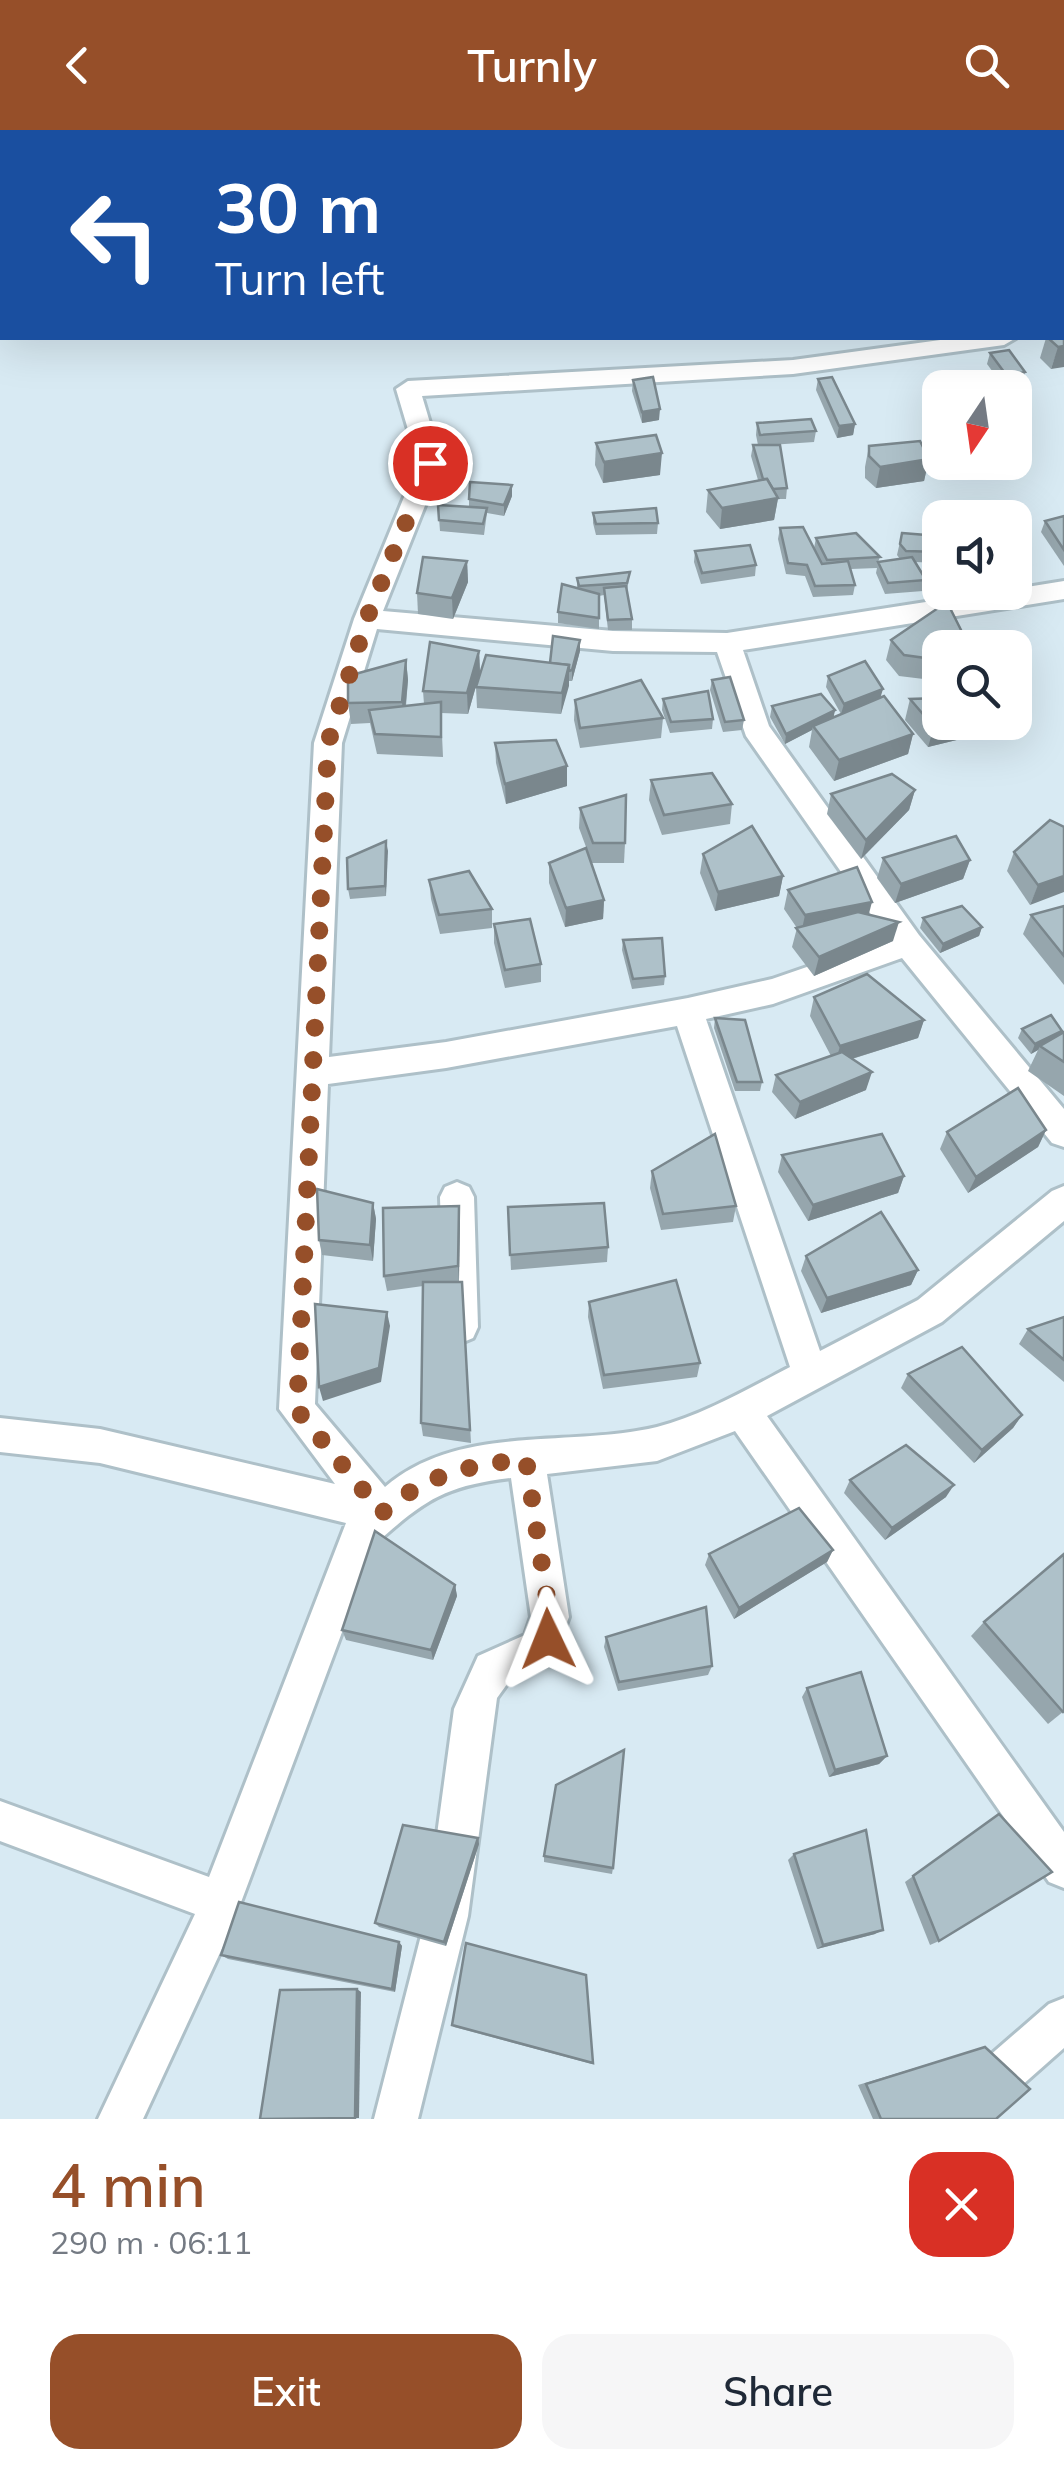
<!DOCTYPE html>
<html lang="en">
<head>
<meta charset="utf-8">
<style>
	:root { --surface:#fff; --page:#f6f6f7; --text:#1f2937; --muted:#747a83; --accent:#964f29 }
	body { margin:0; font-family:Mulish,sans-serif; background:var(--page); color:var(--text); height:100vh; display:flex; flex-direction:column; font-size:38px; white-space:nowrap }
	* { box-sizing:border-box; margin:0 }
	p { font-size:32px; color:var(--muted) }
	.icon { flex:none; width:55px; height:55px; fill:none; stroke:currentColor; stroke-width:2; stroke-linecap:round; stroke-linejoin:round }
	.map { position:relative; height:1989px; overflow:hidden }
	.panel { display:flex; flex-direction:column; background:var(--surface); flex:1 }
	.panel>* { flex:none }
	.top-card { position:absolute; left:0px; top:0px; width:1065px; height:210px; box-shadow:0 10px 40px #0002; background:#1a4fa0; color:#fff; overflow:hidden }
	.needle { width:65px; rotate:193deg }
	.fabs { position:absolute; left:922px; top:240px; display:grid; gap:20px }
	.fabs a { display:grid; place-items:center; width:110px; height:110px; border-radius:20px; background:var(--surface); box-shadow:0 10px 40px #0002; font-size:50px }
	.pin { position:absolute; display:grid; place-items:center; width:85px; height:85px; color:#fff; margin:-42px; border:5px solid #fff; border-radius:50%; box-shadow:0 2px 10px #0007 }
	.me { position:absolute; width:110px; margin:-55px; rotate:358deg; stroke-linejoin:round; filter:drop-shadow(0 0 8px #0008) }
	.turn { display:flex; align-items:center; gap:35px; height:210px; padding:0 50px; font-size:45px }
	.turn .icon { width:130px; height:130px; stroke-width:2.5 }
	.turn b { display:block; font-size:70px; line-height:85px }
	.round { display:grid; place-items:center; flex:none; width:105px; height:105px; border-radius:30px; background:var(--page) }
	.headline { display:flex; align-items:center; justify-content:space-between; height:170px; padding:0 50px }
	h1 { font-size:60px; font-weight:600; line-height:75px; color:var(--accent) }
	.button { display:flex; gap:20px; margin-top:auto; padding:20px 50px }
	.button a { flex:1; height:115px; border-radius:30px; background:var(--accent); color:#fff; font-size:40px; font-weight:600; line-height:115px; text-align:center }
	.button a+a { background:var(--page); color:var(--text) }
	header { display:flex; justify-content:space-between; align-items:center; height:130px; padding:0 50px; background:var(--accent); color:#fff; font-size:45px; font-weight:600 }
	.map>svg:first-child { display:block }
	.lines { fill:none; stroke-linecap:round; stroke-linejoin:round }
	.street-casing { stroke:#aec0c8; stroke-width:6 }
	.secondary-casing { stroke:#aec0c8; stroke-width:5 }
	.street { fill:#fff; fill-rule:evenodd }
	.secondary { fill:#fff; fill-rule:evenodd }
	.wall { fill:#96a6ad }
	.shaded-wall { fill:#7a878d }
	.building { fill:#aec1c9; stroke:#7a878d; stroke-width:2.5 }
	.route { stroke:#964f29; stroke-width:18; stroke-dasharray:0 32.4 }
</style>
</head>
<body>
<header><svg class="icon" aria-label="back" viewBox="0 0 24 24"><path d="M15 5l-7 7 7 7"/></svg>Turnly<svg class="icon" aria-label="search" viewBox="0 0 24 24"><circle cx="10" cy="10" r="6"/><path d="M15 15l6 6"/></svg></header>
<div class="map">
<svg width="1064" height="1989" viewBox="0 0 1064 1989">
	<rect width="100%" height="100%" fill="#d8eaf3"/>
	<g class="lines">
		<g class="street-casing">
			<g id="street">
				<path d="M1064,189v15h-2v-15z"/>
				<path d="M955,208h61l-12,7 -211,29 -371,22 20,67 -59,148 230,20 114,2 263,-41h25v-3l49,-8v18l-321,51 26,76 150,209 145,174v38l-12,-4 -150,-185 -129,46 -67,15 114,332 98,-51 134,-109 12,-5v35l-122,101 -175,94 297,416v56l-15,-6 -314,-451 -78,30 -110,13 22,143 -17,45 -42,18 -13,18 -29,218 -50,203h-44l52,-203 28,-207 24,-53 47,-21 6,-18 -20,-139c-67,8 -86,22 -136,66l-144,385 -88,190h-45l97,-205 -195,-73v-40l209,76 137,-354 -246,-60 -100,-11v-34l100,11 235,55 -56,-75 35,-666 40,-124 64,-156 -22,-74 12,-8 385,-21zM377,499l236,22 104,1 29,84 142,203 -116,40 -84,19 -242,44 -117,15 13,-314zM677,896l113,341c-42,22 -87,48 -133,60 -88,21 -198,-4 -272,60l-70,-83 13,-320 118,-16z"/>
				<path d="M457,1052l12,5 5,10 4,130 -5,11 -12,5 -12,-5 -5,-11 -4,-130 5,-10z"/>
				<path d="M1064,1868v50l-80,71h-55l6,-16 114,-99z"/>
			</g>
		</g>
		<g class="secondary-casing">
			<g id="secondary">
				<path d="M987,0h29l1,2h-29z"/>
				<rect x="1062" y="68" width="2" height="20"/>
			</g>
		</g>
		<use href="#street" class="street"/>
		<use href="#secondary" class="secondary"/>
	</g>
	<g class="wall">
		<path d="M1046,208h16l-11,31 -11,-11z"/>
		<path d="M990,223l32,30 -18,4 -17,-23z"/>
		<path d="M818,249l37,45 -2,11 -16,3 -21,-48z"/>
		<path d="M633,250l26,40 -17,3 -10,-32z"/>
		<path d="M757,293l59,8 -2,11 -44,3 17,43 -1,11h-8l-4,21 -54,9 -14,-17 2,-22 50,-10 -7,-24 2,-11h5l-2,-10z"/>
		<path d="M596,313l64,32 -57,8 -8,-18z"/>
		<path d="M869,316l60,13 -5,22 -48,7 -11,-10v-11z"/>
		<path d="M512,355v11l-8,20 -17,-3 -3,22 -44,-4 -2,-26 31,2v-8z"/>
		<path d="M593,383l65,10 -1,11 -61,1 -3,-12z"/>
		<path d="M1064,386v50l-23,-34 4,-11z"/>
		<path d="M780,398l34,20 2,-10 64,19 -2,5 22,-3 -3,-4 5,-22 38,8v22l-25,-1 11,18 -3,11 -38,3 -9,-21 1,-5 -26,1 4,16 -2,10 -40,2 -8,-21 -19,-2 -8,-35z"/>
		<path d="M695,421l61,14 -1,11 -54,8 -7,-22z"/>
		<path d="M467,431l1,21 -15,37 -35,-5 -1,-21z"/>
		<path d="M630,442l-3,19 5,28v11h-24l-4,-35 -5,1v33l-41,-6v-11l19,-24v-10z"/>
		<path d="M935,448l5,14h30l-2,8 -20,3 -8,45v33l-41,-5 -13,-16 5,-20 55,-37 -8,1 -6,-15z"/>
		<path d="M479,521l1,21 -12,42 -27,-1 2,44 -66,-3 -7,-31 -19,1 -3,-21 58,-43 2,20 -2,26 18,-2 -1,-13z"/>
		<path d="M580,521l-8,30h-3l-8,33 -84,-6 -1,-21z"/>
		<path d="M828,546l53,22 32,36 -5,20 -74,27 -25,-34 3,-17 -27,14 -15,-27 2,-11 63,4 -2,8 8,-4 -15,-27z"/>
		<path d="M712,550l32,40 -2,10 -19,2 -13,-42z"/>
		<path d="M663,569l50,20 -1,10 -42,4 -8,-23z"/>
		<path d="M910,569l67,36 -49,12 -23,-27z"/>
		<path d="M575,570l88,18 -2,20 -81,10 -6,-28z"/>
		<path d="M495,613l72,43 -61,18 -10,-41z"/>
		<path d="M651,650l81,24 -2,20 -68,11 -13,-35z"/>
		<path d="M915,660l-6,20 -48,49 -34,-45 4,-20z"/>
		<path d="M580,678l45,35 -1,20h-32l-13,-35z"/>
		<path d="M1064,697l-34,78 -23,-34 7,-19z"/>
		<path d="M386,711v55l-36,3 -2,-10z"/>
		<path d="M703,724l80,22 -4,20 -64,15 -15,-38z"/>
		<path d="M883,728l87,2 -7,19 -68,24 -18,-25z"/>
		<path d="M549,733l55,37 -1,19 -38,8 -16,-44z"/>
		<path d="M429,750l63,29v19l-52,6 -9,-35z"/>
		<path d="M788,760l81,25 24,26 -79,35 -22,-29 5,-19 -13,-19z"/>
		<path d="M1064,776v79l-41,-51 8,-19z"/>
		<path d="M923,788l59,9 -3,9 -39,17 -20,-25z"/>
		<path d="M494,794l47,40v18l-36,6 -11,-45z"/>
		<path d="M623,810l42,36 -1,9 -32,4 -10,-39z"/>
		<path d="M814,867l110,23 -6,18 -66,21 14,31 -71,29 -23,-27 4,-17 55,-19 -21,-40z"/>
		<path d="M715,888l47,64 -2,9h-25l-21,-63z"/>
		<path d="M1022,899l40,2 -1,3 3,-2v64l-36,-25 10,-21 -7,4 -13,-16z"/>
		<path d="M1046,1000l-8,17 -70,46 -28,-44 7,-17z"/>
		<path d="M782,1025l122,21 -6,17 -90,28 -30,-49z"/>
		<path d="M652,1041l84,35 -3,16 -72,8 -11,-42z"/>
		<path d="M373,1073l3,16 -3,42 -51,-6 -3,-15z"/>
		<path d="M459,1076v75l3,1 9,161 -48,-7 -2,-13 2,-137 -36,5 -3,-15z"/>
		<path d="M508,1077l100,40 -1,15 -96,8z"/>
		<path d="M806,1126l112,14 -7,15 -90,28 -20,-42z"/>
		<path d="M589,1172l111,61 -3,14 -94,12 -15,-72z"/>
		<path d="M1064,1187v65l-45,-38 9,-15z"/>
		<path d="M908,1244l114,41 -9,13 -39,35 -73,-75z"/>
		<path d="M850,1350l96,17 -61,43 -41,-47z"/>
		<path d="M833,1420l-6,12 -93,57 -29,-54 4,-11z"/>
		<path d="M455,1455l2,11 -24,64 -87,-20 -4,-10z"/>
		<path d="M984,1492l80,89 -16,13 -77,-88z"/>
		<path d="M606,1507l106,29 -4,9 -90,16 -14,-44z"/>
		<path d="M807,1558l80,68 -8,8 -50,13 -27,-80z"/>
		<path d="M999,1684l-60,127 -9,4 -25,-63z"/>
		<path d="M478,1708l1,6 -33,102 -67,-19 -4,-4z"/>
		<path d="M794,1724l81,80 -58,15 -29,-89z"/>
		<path d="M544,1726l69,12 -1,6 -68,-12z"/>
		<path d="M399,1812l3,4 -7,46 -167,-33 -7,-4z"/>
		<path d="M452,1895l141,38 -1,1 -138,-37z"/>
		<path d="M985,1917l11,72h-123l-15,-34z"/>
	</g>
	<g class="shaded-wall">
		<path d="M1064,216v21l-13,2 7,-22z"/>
		<path d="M1025,242l-3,11 -18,4 3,-11z"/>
		<path d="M660,279l-1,11 -17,3v-11z"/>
		<path d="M855,294l-2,11 -16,3 2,-12z"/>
		<path d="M662,323l-2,22 -57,8 1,-21z"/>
		<path d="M929,329l-5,22 -48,7 4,-21z"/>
		<path d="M512,355v11l-8,20v-11z"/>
		<path d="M778,368l-4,22 -54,9 2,-21z"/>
		<path d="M467,431l1,21 -15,37 -1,-21z"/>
		<path d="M580,510v11l-8,30v-11z"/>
		<path d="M479,521l1,21 -12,42 -1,-21z"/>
		<path d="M406,530l2,20 -4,42 -2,-20z"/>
		<path d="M569,535v21l-8,28 1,-21z"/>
		<path d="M883,559l-3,10 -39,15 3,-10z"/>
		<path d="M835,580l-2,10 -20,6 -1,4 -27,14 1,-10z"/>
		<path d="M952,592h29l-4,13 -49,12 6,-20z"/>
		<path d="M913,604l-5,20 -74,27 5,-21z"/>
		<path d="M567,636v20l-61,18 -1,-20z"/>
		<path d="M915,660l-6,20 -48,49 5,-19z"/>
		<path d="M386,711l2,10 -2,45 -1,-10z"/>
		<path d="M970,730l-7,19 -68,24 6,-19z"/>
		<path d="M783,746l-4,20 -64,15 3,-19z"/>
		<path d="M1064,746v16l-34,13 8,-20z"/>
		<path d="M604,770l-1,19 -38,8 1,-19z"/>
		<path d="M872,772l-5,19 -66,13 4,-19z"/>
		<path d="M899,792l-6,19 -79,35 5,-19z"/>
		<path d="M982,797l-3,9 -39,17 3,-9z"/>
		<path d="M924,890l-6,18 -83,26 5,-18z"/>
		<path d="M1062,901l-4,9 -18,6 -2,4 -7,4 4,-10z"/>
		<path d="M872,942l-6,18 -71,29 5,-17z"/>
		<path d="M1046,1000l-8,17 -70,46 8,-16z"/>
		<path d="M904,1046l-6,17 -90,28 5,-16z"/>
		<path d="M373,1073l3,16 -3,42 -3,-16z"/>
		<path d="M459,1076l1,16 -1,59 -1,-15z"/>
		<path d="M918,1140l-7,15 -90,28 6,-15z"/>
		<path d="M387,1182l3,14 -9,56 -58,19 -4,-14z"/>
		<path d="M1022,1285l-9,13 -39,35 8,-13z"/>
		<path d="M954,1355l-8,12 -61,43 7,-12z"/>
		<path d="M833,1420l-6,12 -93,57 5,-11z"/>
		<path d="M455,1455l2,11 -24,64 -2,-10z"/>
		<path d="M887,1626l-8,8 -50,13 6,-7z"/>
		<path d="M478,1708l1,6 -33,102 -2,-4z"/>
		<path d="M883,1800l-8,4 -58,15 6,-4z"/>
		<path d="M399,1812l3,4 -7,46 -3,-3z"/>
		<path d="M357,1859l4,3 -2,126h-4z"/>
	</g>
	<g class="building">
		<path d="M1064,202v14l-6,1 -10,-9h14v-5z"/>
		<path d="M1009,220l16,22 -18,4 -17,-23z"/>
		<path d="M653,247l7,32 -18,3 -9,-32z"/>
		<path d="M832,247l23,47 -16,2 -21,-47z"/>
		<path d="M811,289l5,12 -56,4 -3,-12z"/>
		<path d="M656,305l6,18 -58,9 -8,-19z"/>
		<path d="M920,311l9,18 -49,8 -11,-11v-10z"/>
		<path d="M753,315h27l7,43 -14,1 -6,-10h-4z"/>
		<path d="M767,349l11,19 -56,10 -14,-18z"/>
		<path d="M470,352l42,3 -8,20 -35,-6z"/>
		<path d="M438,375l49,3 -4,16 -44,-4z"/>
		<path d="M656,378l2,15 -62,1 -3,-11z"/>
		<path d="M1064,386v34l-19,-29z"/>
		<path d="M803,397l19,37 26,-3 7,24 -40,1 -8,-21 -19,-2 -8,-35z"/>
		<path d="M856,403l24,24 -53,3 -11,-22z"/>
		<path d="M902,403l36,3 2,5v11l-34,-1 -6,-7z"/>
		<path d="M750,415l6,20 -54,8 -7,-22z"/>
		<path d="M423,427l44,4 -15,37 -35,-5z"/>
		<path d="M912,427l14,23 -38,3 -10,-21z"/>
		<path d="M630,442l-3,11 -48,3 -2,-8z"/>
		<path d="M940,447v15l-5,-14z"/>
		<path d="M562,454l37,10v24l-41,-6z"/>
		<path d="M626,456l6,33 -24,1 -4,-32z"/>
		<path d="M947,472l23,46h-30v12l-36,-5 -13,-15z"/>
		<path d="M553,506l27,4 -8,30 -3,1v-6l-19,-2z"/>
		<path d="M430,512l49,9 -12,42 -44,-2z"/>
		<path d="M486,525l83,10 -7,28 -86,-6z"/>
		<path d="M406,530l-4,42 -54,1v-27z"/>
		<path d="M865,531l18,28 -39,15 -16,-28z"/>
		<path d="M730,547l14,43 -19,2 -13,-42z"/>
		<path d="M641,550l22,38 -83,10 -5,-28z"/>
		<path d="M708,561l5,28 -42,3 -8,-23z"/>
		<path d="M821,564l14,16 -49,24 -14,-28z"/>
		<path d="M884,566l29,38 -74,26 -26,-34z"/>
		<path d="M940,568v24h12l-18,5 -24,-28z"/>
		<path d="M441,572v35l-66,-3 -6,-24z"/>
		<path d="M556,610l11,26 -62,18 -10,-41z"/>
		<path d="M712,643l20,31 -68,11 -13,-35z"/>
		<path d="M892,644l23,16 -49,50 -35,-46z"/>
		<path d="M626,665l-1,48h-32l-13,-35z"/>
		<path d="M1050,690l14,7v49l-26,9 -24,-33z"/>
		<path d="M752,696l31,50 -65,16 -15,-38z"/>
		<path d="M956,706l14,24 -69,24 -18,-26z"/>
		<path d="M386,711l-1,45 -37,3 -1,-31z"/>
		<path d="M586,718l18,52 -38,8 -17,-45z"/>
		<path d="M857,737l15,35 -67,13 -17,-25z"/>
		<path d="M469,741l23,38 -53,6 -10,-35z"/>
		<path d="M962,776l20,21 -39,17 -20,-26z"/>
		<path d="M1064,776v50l-33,-41z"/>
		<path d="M858,782l41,10 -80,35 -23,-29z"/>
		<path d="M530,789l11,45 -36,6 -11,-46z"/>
		<path d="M662,808l3,38 -32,3 -10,-39z"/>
		<path d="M867,844l57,46 -84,26 -26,-49z"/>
		<path d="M1051,885l11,16 -27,13 -13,-15z"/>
		<path d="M715,888l30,2 17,62h-25z"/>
		<path d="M1064,902v30l-24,-16z"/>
		<path d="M842,922l30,20 -72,30 -24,-27z"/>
		<path d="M1018,958l28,42 -70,47 -29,-45z"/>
		<path d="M715,1004l21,72 -73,8 -11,-43z"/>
		<path d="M882,1004l22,42 -91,29 -31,-50z"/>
		<path d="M317,1059l56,14 -3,42 -51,-5z"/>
		<path d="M604,1073l4,44 -98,8 -2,-48z"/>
		<path d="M459,1076l-1,60 -74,10 -1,-68z"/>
		<path d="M881,1082l37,58 -91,28 -21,-42z"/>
		<path d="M676,1150l24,83 -96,12 -15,-73z"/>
		<path d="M423,1152h39l8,148 -49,-7z"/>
		<path d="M315,1174l72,8 -8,56 -60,19z"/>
		<path d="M1064,1187v43l-36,-31z"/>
		<path d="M962,1217l60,68 -40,35 -74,-76z"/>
		<path d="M906,1315l48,40 -62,43 -42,-48z"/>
		<path d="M799,1378l34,42 -94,58 -30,-54z"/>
		<path d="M375,1401l80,54 -24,65 -89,-20z"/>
		<path d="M1064,1424v157l-1,1 -79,-90z"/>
		<path d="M706,1477l6,59 -93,16 -13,-45z"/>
		<path d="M861,1542l26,84 -52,14 -28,-82z"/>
		<path d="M624,1620l-11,118 -69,-12 12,-71z"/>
		<path d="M999,1684l53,58 -113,69 -26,-65z"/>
		<path d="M403,1695l75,13 -34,104 -69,-19z"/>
		<path d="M866,1700l17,100 -60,15 -29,-91z"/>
		<path d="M239,1772l160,40 -7,47 -171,-34z"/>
		<path d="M466,1813l120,32 7,88 -141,-38z"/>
		<path d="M357,1859l-2,129 -95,1 20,-129z"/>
		<path d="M985,1917l45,42 -34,30h-115l-15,-35z"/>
	</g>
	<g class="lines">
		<path class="route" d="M430,333l-63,155 -39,125 -31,667 85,103c46,-40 85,-47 144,-54l24,159 -2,21"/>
	</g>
</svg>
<div class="fabs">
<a><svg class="needle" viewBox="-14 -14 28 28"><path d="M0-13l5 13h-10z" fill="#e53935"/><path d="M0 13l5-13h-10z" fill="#747a83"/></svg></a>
<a><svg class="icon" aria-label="sound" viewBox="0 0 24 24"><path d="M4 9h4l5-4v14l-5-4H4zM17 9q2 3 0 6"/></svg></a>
<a><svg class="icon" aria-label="search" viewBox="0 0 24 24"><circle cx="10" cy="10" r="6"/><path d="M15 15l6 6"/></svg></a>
</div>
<div class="pin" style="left:430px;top:333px;background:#d93025"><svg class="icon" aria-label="arrive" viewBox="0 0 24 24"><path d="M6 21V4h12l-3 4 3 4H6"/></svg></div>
<svg class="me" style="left:548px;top:1509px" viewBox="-20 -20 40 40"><path d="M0-17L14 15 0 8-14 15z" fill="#964f29" stroke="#fff" stroke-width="4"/></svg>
<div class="top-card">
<div class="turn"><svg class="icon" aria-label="left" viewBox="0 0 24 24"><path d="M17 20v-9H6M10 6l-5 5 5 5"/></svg><div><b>30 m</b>Turn left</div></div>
</div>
</div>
<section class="panel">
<div class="headline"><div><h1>4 min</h1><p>290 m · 06:11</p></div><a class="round" style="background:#d93025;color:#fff"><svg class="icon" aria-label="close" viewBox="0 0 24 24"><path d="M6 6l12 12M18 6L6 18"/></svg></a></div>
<div class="button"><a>Exit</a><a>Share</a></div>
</section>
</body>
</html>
